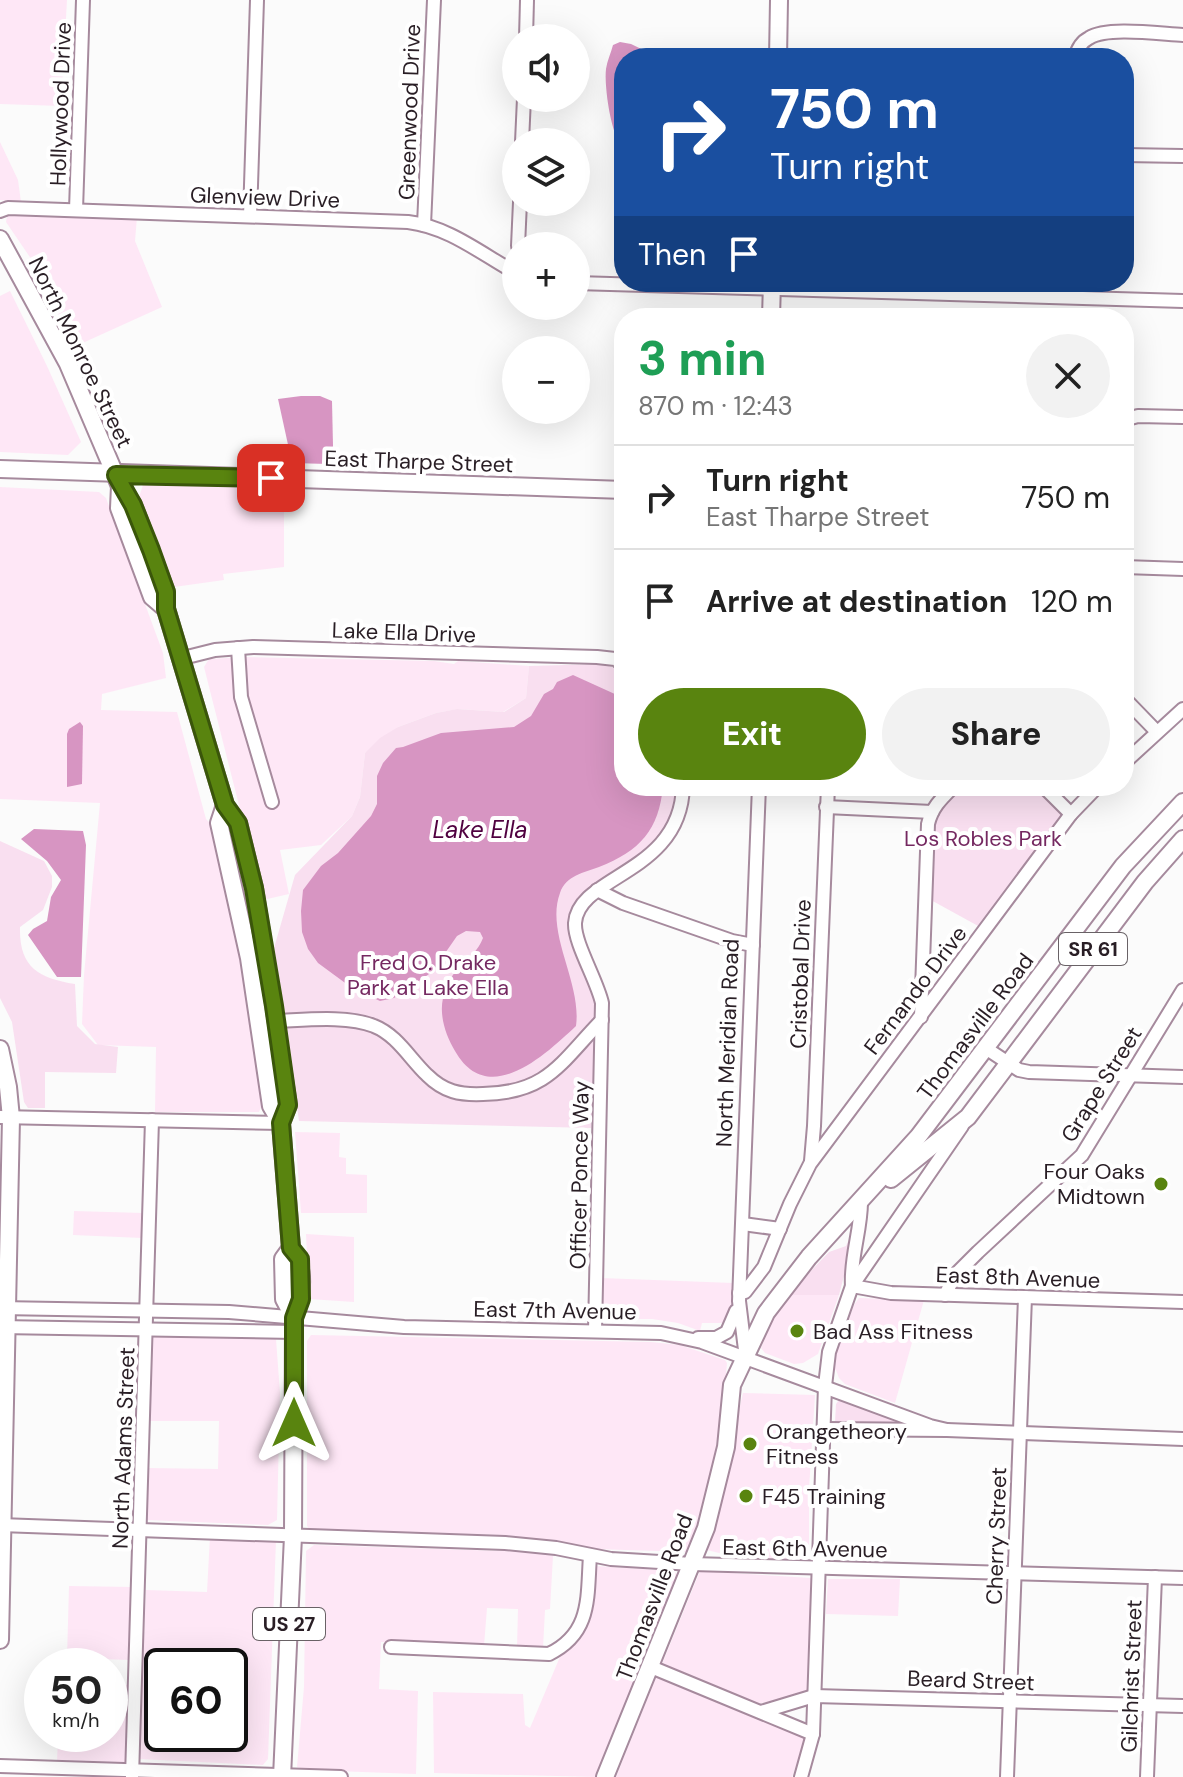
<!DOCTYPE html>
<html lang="en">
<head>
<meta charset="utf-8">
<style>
	:root { --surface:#fff; --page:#f2f2f2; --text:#222; --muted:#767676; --line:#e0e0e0; --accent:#59840f }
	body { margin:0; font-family:"DM Sans",sans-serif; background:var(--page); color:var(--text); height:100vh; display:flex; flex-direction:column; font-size:30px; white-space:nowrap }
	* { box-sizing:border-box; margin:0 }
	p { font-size:26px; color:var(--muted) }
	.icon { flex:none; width:44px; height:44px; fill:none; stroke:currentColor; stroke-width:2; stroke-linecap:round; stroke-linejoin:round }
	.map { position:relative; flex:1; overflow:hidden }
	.drawer { position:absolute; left:614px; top:308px; width:520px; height:488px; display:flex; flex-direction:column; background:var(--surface); border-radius:32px; box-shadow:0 8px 32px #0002 }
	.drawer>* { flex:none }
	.top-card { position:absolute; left:614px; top:48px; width:520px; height:244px; border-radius:32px; box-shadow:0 8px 32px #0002; background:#1a4fa0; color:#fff; overflow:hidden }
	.controls { position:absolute; left:502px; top:24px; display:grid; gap:16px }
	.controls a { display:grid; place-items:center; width:88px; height:88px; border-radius:50%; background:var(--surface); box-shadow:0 8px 32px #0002; font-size:40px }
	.speed { position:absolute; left:24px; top:1648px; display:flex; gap:16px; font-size:40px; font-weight:700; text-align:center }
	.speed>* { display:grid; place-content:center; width:104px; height:104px; border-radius:50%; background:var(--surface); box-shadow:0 8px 32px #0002; line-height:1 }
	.speed small { font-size:20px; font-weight:400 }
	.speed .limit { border:4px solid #111; border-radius:12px; background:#fff; color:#111 }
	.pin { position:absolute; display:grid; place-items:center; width:68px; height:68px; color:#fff; margin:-34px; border-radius:16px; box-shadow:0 4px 12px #0006 }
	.me { position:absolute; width:88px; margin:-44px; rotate:0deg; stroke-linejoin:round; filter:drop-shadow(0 0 6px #0008) }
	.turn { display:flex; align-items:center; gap:28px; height:168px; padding:0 24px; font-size:36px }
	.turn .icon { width:104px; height:104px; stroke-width:2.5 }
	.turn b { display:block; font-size:56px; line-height:68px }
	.then { display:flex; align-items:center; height:76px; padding:0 24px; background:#0003; gap:16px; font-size:30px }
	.round { display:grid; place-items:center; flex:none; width:84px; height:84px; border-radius:42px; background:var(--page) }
	.headline { display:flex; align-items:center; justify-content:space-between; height:136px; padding:0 24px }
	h1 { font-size:48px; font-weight:800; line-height:60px; color:#1e9e55 }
	.primary-button { display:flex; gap:16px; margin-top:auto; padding:16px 24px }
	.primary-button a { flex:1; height:92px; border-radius:48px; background:var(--accent); color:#fff; font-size:32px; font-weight:800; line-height:92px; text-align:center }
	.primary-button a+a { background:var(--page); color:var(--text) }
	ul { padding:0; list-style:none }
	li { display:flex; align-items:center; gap:24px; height:104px; padding:0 24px; border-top:2px solid var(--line) }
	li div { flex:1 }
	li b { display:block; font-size:30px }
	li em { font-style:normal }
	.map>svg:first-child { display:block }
	.built { fill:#fee7f6; fill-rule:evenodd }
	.green { fill:#f9dff0 }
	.water { fill:#d795c2 }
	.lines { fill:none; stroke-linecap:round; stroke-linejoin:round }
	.minor-casing { stroke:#a68a9d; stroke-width:16 }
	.major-casing { stroke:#a68a9d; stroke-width:20 }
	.minor { stroke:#fff; stroke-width:12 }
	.major { stroke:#fff; stroke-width:16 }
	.route-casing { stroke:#3a560a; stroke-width:20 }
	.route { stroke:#59840f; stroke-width:14 }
	.poi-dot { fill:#59840f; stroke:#fff; stroke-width:3 }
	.labels { text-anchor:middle; stroke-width:8; stroke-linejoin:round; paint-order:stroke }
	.shield { fill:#fff; stroke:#696266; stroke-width:2 }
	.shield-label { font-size:20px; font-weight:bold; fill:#291e25 }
	.street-label { font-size:22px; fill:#291e25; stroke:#fff }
	.park-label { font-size:22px; fill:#752961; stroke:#fff }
	.poi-label { font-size:22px; fill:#291e25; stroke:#fff; text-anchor:start }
	.water-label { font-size:24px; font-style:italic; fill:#500140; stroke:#fff }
</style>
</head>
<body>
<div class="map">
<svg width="1183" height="1777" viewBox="0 0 1183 1777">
	<rect width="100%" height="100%" fill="#fbfbfb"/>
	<g class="built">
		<path d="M0,0h67l-6,106 -61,-2z"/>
		<path d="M0,142l18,38 3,22 -21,-2z"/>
		<path d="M10,214l127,3 -2,24 27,66 -86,39 -34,-60 -6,-20 -30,-44 1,-6z"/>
		<path d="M10,291l37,75 34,76 -13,13 -68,-3v-156z"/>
		<path d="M143,485l141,2v80l-61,7 1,6 -50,7 -35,-90z"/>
		<path d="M0,487l99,5 7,6 57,155 3,25 -64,16 -1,16 76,2 29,107 6,6 21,96 22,128 7,56 -3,7h-104l1,-65 -58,-2 -16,-21 2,-49 16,-172 -100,-4z"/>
		<path d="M244,657l190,4 20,3 4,-3 71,5 -3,32 -23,14 -45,-3 -22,4 -38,14 -33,26 -5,44 -8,19 -31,29 -41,5 9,44 -26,6 -59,-233 5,-8z"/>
		<path d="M295,1132l45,1 -1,24 7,1v16l21,1v38h-66z"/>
		<path d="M74,1211l69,2 -1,25 -69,-3z"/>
		<path d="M306,1234l48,3v65l-45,-3z"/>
		<path d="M601,1278l132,5 -2,35 -4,5h-25l-2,8 -22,-8 -26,-4h-52z"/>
		<path d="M788,1295h51l-21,59 -15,9 -9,1 -29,-11 -4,-5 11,-27z"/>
		<path d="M859,1298l65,2 -29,103 -50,-19 -6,-6 -3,-8 -4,-1 2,-12 20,-52z"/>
		<path d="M153,1335h118l5,4 4,54 -3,127 -9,5 -122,-5 1,-52 71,1 1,-48h-69l1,-82z"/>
		<path d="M311,1335l340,7 29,3 45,15 2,3 -3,32 -10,63 -17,65 -10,29 -92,-3 -96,-14 -189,-5 -3,-4v-185z"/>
		<path d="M743,1393l72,2 -6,94v67l-6,4 -64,-2 -32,-8z"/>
		<path d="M210,1536l66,4 -8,219 -5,6 -124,-6 7,-169 61,2zM162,1666h68v68h-68z"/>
		<path d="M314,1545l222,7 17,4 -3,53 -5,1 -2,38 -26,-1 1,-38 -31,-1 -3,38 -103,-4 -2,47 39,2 -2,83 -108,-4 -11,-3 7,-80 2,-136z"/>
		<path d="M596,1566l78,5 3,4 -81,202 -162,-4 -1,-81 90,2 2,31 5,3 32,-76 12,-8 11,-16z"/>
		<path d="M700,1571l111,7 -3,110 -3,6 -48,10 -95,-40z"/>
		<path d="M828,1579h72l-2,37 -72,-2z"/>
		<path d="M69,1586l64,1 -2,73 -64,-2z"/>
		<path d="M656,1677l145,58 4,5 -13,37h-176z"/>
		<path d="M110,1684l20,1 -3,75 -3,4 -67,-2 1,-28h52z"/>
	</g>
	<g class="green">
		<path d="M602,664l22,7v115h54c-4,26 -11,47 -30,67 -27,27 -75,26 -78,72l26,71 1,50 -6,82 -292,-7 -25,-173 21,-73 57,-59 8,-19 5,-44 15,-15 18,-11 38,-14 21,-4 47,3 22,-14 3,-32z"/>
		<path d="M957,786h83l26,29 -86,112 -51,-28 5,-83z"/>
		<path d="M0,841l44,20 8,15v11l-9,23 -23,17c-1,40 18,51 55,57l2,42 18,18 23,3 -2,26 -71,-1v36h-17l-4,-6 -12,-80 -12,-24z"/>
		<path d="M852,1233l3,1 -16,61h-51l41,-43 17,-6z"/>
		<path d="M839,1400l70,26 -70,-2 -4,-2 1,-18z"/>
	</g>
	<g class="water">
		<path d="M620,42l11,2 29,14h-36v90c-13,-9 -20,-63 -18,-79 1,-8 5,-16 7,-24z"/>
		<path d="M301,396h19l12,5 1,45 -5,18 -36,-1 -14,-64z"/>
		<path d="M573,675l44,20 7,7v84h39c-4,44 -23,65 -64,81 -15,6 -33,8 -39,26 -15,40 22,90 16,133 -31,29 -88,83 -121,25 -9,-15 -16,-35 -12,-53 7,-33 30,-35 40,-60l-3,-6 -14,-1 -9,5 -25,36 -38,26 -14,3 -28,-13 -34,-25 -10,-14 -6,-17 -1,-21 2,-21 18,-24 17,-13 33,-37 6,-12v-28l6,-13 13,-15 7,-1 38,-14 73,-6 17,-11 13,-22 9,-5 4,-7z"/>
		<path d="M80,722l3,4 -1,58 -15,3v-53l2,-5z"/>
		<path d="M34,829l49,2 3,14 -5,132h-24l-29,-42 5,-6 14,-8 4,-24 10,-17 -14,-19 -26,-22z"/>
	</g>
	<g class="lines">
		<g class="minor-casing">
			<g id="minor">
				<path d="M526,38l1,-38"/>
				<path d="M1075,58c2,-8 6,-16 14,-20 18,-12 72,-4 94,-3"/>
				<path d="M522,142l2,-44"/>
				<path d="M1124,155l59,1"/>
				<path d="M76,210l7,-210"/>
				<path d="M0,211l8,-3 400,14c41,5 72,31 108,51"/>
				<path d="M250,216l7,-216"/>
				<path d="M424,225l10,-225"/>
				<path d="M518,246l2,-44"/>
				<path d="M576,283l607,18"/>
				<path d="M1124,428l3,-9 11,-3 45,1"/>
				<path d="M1124,567l59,2"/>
				<path d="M238,648l3,49 31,105"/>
				<path d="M183,658l32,-8 38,-3 344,10 18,2 9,6"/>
				<path d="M1124,698l33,34"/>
				<path d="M1124,763l59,-54"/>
				<path d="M1043,786l28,28"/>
				<path d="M826,807l106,5"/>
				<path d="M597,890l26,13 109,38 21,4"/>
				<path d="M921,1017l7,-193c4,-17 14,-26 26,-38"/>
				<path d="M276,1021c28,-1 72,-6 98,5 23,9 36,33 53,49 17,17 33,20 56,19 65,-1 78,-32 119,-74"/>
				<path d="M987,1049l32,21 10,2 154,5"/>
				<path d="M0,1117l281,6"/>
				<path d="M811,1161l3,-35 14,-340"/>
				<path d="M861,1202c0,29 -11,56 -9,84l39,7 292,9"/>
				<path d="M743,1224l37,5"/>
				<path d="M739,1293l6,-1 19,-25 26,-63 20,-40 261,-350 27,-28"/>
				<path d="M945,1295l11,-21 22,-22 104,-97 101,-165"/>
				<path d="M0,1308l229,4 175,15 257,6 41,9 228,84 17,4"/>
				<path d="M0,1327l294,5"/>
				<path d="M595,1331l7,-328c-5,-23 -28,-60 -27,-80 3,-48 106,-49 108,-137"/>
				<path d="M698,1338h18l11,-6 9,-21"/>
				<path d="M746,1358l-7,-57 20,-515"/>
				<path d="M824,1429l123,1 236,9"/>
				<path d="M0,1525l505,18 51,5 55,11 81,5 491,14"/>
				<path d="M391,1647l158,7c43,-21 38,-57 41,-98"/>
				<path d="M651,1667l162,67"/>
				<path d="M761,1712l53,-16 369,10"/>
				<path d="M0,1766l341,11"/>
				<path d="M132,1777l20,-657"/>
				<path d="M801,1777l12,-43 12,-348 4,-34 23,-66 110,-160"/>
				<path d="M1007,1777l18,-480"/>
				<path d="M1147,1777l8,-200"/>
			</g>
		</g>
		<g class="major-casing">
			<g id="major">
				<path d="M778,58l1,-58"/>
				<path d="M0,239l68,125 52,122 13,19 33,87v17l59,196 13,18 16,65 34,217 -7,18"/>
				<path d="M771,318l1,-36"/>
				<path d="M0,469l624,21"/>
				<path d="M120,486l-1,22 33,89 14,12"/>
				<path d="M225,805l-6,18 30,135 22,148 10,17 10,125c15,20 11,48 3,70l-1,218 -11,241"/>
				<path d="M0,1049l8,38 3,31 -11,522"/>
				<path d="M891,1179l77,-62 177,-235 38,-43"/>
				<path d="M291,1248l-8,11 1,40 10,19"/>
				<path d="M605,1777l101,-249 20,-81 6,-62 34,-72 43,-56 109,-120 205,-271 60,-64"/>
			</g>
		</g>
		<use href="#minor" class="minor"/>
		<use href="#major" class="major"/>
	</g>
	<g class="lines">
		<g class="route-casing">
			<path id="route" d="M271,478l-155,-3 17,30 18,45 15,42v17l59,196 13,18 16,65 20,118 14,99 -7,18 10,125 9,11 1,40 -7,19v105"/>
		</g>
		<use href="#route" class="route"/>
	</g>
	<g class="poi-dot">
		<circle cx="1161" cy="1184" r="8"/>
		<circle cx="797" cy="1331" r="8"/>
		<circle cx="750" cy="1444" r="8"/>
		<circle cx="746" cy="1496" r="8"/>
	</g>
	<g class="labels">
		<g class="shield">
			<rect x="1059" y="933" width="68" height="32" rx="6"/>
			<rect x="253" y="1608" width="72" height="32" rx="6"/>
		</g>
		<g class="shield-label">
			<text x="1093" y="956">SR 61</text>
			<text x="289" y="1631">US 27</text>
		</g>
		<g class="street-label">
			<text transform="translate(60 104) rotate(-88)" y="8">Hollywood Drive</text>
			<text transform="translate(409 112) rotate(-88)" y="8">Greenwood Drive</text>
			<text transform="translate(265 197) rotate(2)" y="8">Glenview Drive</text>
			<text transform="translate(81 352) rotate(64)" y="8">North Monroe Street</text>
			<text transform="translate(419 461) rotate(2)" y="8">East Tharpe Street</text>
			<text transform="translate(404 632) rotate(2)" y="8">Lake Ella Drive</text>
			<text transform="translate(800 974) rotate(-88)" y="8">Cristobal Drive</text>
			<text transform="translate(915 990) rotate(-53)" y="8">Fernando Drive</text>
			<text transform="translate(975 1026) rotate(-53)" y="8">Thomasville Road</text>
			<text transform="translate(727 1043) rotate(-88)" y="8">North Meridian Road</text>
			<text transform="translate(1101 1084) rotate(-58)" y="8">Grape Street</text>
			<text transform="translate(579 1175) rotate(-89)" y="8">Officer Ponce Way</text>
			<text transform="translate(1018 1277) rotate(2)" y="8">East 8th Avenue</text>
			<text transform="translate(555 1310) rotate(1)" y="8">East 7th Avenue</text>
			<text transform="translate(123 1448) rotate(-88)" y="8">North Adams Street</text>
			<text transform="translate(996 1536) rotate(-88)" y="8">Cherry Street</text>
			<text transform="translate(805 1548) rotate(1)" y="8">East 6th Avenue</text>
			<text transform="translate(654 1597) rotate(-69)" y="8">Thomasville Road</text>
			<text transform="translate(1131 1676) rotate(-88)" y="8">Gilchrist Street</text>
			<text transform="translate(971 1680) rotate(2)" y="8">Beard Street</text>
		</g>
		<g class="park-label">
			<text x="983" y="846">Los Robles Park</text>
			<text x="428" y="970">Fred O. Drake<tspan x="428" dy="25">Park at Lake Ella</tspan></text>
		</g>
		<g class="poi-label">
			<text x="1145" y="1179" text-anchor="end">Four Oaks<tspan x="1145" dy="25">Midtown</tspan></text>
			<text x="813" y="1339">Bad Ass Fitness</text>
			<text x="766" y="1439">Orangetheory<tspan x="766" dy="25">Fitness</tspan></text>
			<text x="762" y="1504">F45 Training</text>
		</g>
		<g class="water-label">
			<text x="480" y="838">Lake Ella</text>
		</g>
	</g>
</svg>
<div class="controls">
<a><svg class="icon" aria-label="sound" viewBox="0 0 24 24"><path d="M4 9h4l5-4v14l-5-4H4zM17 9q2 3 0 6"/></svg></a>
<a><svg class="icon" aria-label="layers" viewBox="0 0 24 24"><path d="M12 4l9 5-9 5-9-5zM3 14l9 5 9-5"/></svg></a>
<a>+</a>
<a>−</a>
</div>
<div class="speed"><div>50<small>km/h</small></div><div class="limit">60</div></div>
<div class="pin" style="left:271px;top:478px;background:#d93025"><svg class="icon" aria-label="arrive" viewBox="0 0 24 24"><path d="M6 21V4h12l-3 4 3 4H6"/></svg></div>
<svg class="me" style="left:294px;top:1423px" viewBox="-20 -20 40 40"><path d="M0-17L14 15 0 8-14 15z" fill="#59840f" stroke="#fff" stroke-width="4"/></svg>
<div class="top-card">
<div class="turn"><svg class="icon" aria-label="right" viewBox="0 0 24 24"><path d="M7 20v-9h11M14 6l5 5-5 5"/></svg><div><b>750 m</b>Turn right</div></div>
<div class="then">Then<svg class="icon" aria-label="arrive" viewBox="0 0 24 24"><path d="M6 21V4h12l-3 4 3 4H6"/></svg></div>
</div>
<section class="drawer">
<div class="headline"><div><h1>3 min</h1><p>870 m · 12:43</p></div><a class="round"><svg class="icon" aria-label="close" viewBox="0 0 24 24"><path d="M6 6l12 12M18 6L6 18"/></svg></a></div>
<ul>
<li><svg class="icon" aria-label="right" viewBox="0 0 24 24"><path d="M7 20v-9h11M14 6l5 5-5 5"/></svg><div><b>Turn right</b><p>East Tharpe Street</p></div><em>750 m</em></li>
<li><svg class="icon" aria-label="arrive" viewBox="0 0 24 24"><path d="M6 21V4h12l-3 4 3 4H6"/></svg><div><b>Arrive at destination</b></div><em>120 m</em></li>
</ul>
<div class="primary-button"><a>Exit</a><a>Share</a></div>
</section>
</div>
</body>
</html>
